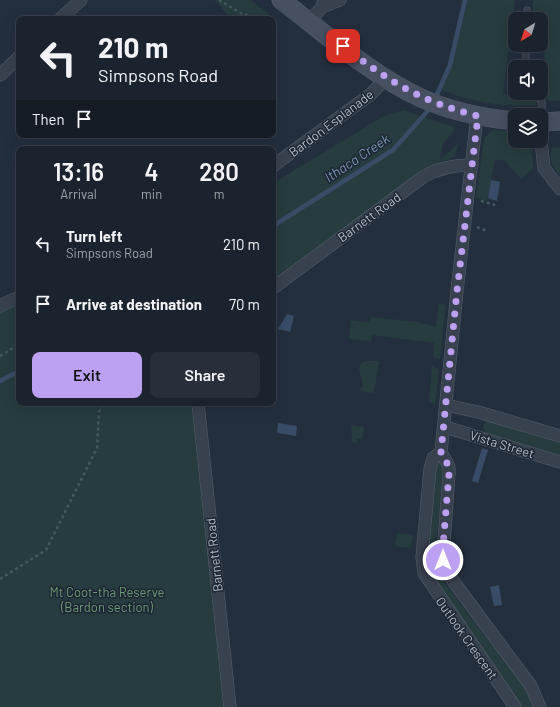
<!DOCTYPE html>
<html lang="en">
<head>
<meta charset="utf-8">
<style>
	:root { --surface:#1b232e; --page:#282f3a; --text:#f1f3f6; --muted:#a0a4aa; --line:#39404a; --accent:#bca0f2 }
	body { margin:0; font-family:Barlow,sans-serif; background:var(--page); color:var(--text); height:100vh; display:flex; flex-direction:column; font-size:15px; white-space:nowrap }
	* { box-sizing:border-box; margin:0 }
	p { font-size:13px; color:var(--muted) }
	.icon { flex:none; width:22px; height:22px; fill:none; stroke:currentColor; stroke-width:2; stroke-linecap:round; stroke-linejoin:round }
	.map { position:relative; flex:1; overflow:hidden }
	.drawer { position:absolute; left:16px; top:146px; width:260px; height:260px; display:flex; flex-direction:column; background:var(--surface); border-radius:8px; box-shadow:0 4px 16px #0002,0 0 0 1px var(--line) }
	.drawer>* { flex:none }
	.hud { position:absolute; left:16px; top:16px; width:260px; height:122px; border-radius:8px; box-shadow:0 4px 16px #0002,0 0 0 1px var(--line); background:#1b232e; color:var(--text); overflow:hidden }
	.needle { width:26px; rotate:218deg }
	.buttons { position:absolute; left:508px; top:12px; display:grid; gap:8px }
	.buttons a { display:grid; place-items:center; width:40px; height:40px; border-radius:8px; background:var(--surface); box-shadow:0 4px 16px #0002,0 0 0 1px var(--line); font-size:20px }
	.pin { position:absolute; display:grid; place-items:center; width:34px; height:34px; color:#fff; margin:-17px; border-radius:8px; box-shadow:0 2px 6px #0006 }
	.me { position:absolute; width:44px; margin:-22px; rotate:0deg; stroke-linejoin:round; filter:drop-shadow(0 0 3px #0008) }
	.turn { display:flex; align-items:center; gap:14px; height:84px; padding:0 16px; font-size:18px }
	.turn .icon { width:52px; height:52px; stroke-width:2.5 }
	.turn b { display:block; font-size:28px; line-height:34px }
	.then { display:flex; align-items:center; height:38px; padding:0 16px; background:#0003; gap:8px; font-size:15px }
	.eta { display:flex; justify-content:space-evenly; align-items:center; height:68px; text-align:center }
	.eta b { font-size:24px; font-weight:600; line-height:28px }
	.button { display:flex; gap:8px; margin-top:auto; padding:8px 16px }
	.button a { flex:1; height:46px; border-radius:8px; background:var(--accent); color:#111; font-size:16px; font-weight:600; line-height:46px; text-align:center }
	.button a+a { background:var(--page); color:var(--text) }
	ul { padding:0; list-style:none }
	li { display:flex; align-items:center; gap:12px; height:60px; padding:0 16px }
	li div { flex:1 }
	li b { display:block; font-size:15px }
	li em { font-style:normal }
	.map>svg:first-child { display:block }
	.green { fill:#263c3f }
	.water { fill:#394c67 }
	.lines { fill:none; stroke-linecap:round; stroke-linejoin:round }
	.stream { stroke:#394c67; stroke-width:4.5 }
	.lane-casing { stroke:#565f6c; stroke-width:7 }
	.street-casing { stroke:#565f6c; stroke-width:13 }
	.secondary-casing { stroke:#565f6c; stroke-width:19 }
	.path { stroke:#44595c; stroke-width:2.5; stroke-dasharray:3 3; stroke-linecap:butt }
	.lane { stroke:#38414e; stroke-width:6 }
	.street { stroke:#38414e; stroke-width:12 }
	.secondary { stroke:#465061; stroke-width:18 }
	.route { stroke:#bca0f2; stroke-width:7; stroke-dasharray:0 12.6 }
	.labels { text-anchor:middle; stroke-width:3; stroke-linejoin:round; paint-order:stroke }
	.street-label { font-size:13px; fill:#b4bcc9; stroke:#1d2633 }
	.park-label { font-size:13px; fill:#6b9a76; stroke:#1d2633 }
	.water-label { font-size:14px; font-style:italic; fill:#7c92b1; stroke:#1d2633 }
</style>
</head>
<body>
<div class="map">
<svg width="560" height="707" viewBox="0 0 560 707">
	<rect width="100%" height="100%" fill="#242f3e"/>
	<g class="green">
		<path d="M215,0h36l22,18 -38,1 -8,-5z"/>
		<path d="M465,0h50l-12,94 32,7 2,4c-37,2 -62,-2 -98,-16l11,-24z"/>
		<path d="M533,0h27v101h-13l-4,-75h-2v-7h-8z"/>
		<path d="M404,110l50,17 -1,5 -10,12 -4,17 20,-18 -5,14 -33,14 -148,111v-99l101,-61 12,-7z"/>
		<path d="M494,130l19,1 2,1v9h14l3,11 1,16 -12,11 -16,-18 -10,-2 -8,42 -11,-3 7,-55 2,-6z"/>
		<path d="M552,147l4,1 4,-1v28c-8,-9 -12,-16 -8,-28z"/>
		<path d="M19,303v100h175l32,304h-226v-397z"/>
		<path d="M439,303l7,2 -6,54 -7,-2 1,-14 -62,-8 -1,6 -22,-2 2,-19 18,2 2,-5 47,5 18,5z"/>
		<path d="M366,361h13l-5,32 -15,-2 4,-6 -4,-16 2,-6z"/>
		<path d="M432,365l7,5 -4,34 -6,-2z"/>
		<path d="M488,421l72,22v15l-74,-25 -3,-5 2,-6z"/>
		<path d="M351,425l13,2 -2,12h-5v4l-5,-1z"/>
		<path d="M440,458l2,5c0,16 0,31 -2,47 -3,27 -10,50 6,75l80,104 9,18h-17l-89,-137 -1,-13 6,-90z"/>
		<path d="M397,533l16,2 -2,13 -16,-2z"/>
	</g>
	<g class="water">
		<path d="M491,180l9,2 -3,19 -9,-3z"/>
		<path d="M287,314l7,2 -4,16 -12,-3z"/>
		<path d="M278,423l19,3 -1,10 -19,-3z"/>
		<path d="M482,448l6,2 -10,33 -6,-2z"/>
		<path d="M499,585l3,20 -8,1 -4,-19z"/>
	</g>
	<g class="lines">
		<g class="stream">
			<path d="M435,99l15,-34 15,-65"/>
			<path d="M273,226l120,-76 39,-44"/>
			<path d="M0,381l19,-10"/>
		</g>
		<g class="lane-casing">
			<g id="lane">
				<path d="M527,19v-9"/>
				<path d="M526,67v-22"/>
				<path d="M535,93l7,9v18"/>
			</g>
		</g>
		<g class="street-casing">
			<g id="street">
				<path d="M322,7l18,-7"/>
				<path d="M60,19l21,-19"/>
				<path d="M310,21l12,-14 2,-7"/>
				<path d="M0,75l19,-18"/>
				<path d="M477,116l-20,175 -16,161 8,15v7l-6,82 2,9 8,16 78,105 9,21"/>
				<path d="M541,141l3,27 16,21"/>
				<path d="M273,166l98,-72 15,-16"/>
				<path d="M273,288l150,-111c15,-9 31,-12 49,-12"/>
				<path d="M0,306l19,-9"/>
				<path d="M198,403l32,304"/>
				<path d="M446,405l32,7 82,24"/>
				<path d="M445,427l115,35"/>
				<path d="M441,452l-8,6 -3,11 -8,88 2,16 91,134"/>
			</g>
		</g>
		<g class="secondary-casing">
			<g id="secondary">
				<path d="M281,0c45,34 89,74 140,98 29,13 62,20 94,23"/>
				<path d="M541,122l19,-1"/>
			</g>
		</g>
		<g class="path">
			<path d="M219,0l23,14 19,5"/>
			<path d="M481,201l14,4"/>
			<path d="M477,227l10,4"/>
			<path d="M0,356l19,-12"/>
			<path d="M0,579l46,-29 51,-102 2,-36 5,-9"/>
		</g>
		<use href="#lane" class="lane"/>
		<use href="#street" class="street"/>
		<use href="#secondary" class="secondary"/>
	</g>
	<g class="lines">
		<path class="route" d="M343,46c45,35 79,56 135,70l-21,175 -16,161 8,15v7l-6,72v14"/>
	</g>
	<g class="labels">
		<g class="street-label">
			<text transform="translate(331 123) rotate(-37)" y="5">Bardon Esplanade</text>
			<text transform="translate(369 217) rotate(-36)" y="5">Barnett Road</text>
			<text transform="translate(502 444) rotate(17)" y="5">Vista Street</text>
			<text transform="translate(214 555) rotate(-96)" y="5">Barnett Road</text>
			<text transform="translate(467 638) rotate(55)" y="5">Outlook Crescent</text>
		</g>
		<g class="park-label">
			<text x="107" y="597">Mt Coot-tha Reserve<tspan x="107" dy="15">(Bardon section)</tspan></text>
		</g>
		<g class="water-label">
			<text transform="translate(357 158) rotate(-34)" y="5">Ithaca Creek</text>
		</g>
	</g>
</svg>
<div class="buttons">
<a><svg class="needle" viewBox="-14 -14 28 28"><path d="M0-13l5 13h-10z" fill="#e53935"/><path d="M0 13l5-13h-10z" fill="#a0a4aa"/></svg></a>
<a><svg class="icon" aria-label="sound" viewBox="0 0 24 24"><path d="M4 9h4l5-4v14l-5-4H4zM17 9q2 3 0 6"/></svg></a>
<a><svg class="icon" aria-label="layers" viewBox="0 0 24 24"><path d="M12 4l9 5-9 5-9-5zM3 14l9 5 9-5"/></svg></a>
</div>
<div class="pin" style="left:343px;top:46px;background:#d93025"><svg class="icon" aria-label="arrive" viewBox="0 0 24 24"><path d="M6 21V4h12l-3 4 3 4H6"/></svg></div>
<svg class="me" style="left:443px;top:560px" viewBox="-20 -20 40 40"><circle r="17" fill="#bca0f2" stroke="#fff" stroke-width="3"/><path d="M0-11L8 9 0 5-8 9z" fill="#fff"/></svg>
<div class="hud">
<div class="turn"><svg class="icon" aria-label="left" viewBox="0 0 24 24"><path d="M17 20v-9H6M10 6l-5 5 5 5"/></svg><div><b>210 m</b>Simpsons Road</div></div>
<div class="then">Then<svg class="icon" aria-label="arrive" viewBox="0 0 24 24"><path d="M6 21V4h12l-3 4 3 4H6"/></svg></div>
</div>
<section class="drawer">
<div class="eta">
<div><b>13:16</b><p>Arrival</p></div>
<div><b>4</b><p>min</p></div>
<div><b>280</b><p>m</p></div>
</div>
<ul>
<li><svg class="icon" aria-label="left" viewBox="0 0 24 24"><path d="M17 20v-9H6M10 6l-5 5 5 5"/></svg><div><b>Turn left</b><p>Simpsons Road</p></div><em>210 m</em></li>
<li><svg class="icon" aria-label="arrive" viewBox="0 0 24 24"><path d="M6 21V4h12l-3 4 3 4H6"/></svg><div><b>Arrive at destination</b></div><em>70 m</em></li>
</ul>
<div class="button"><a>Exit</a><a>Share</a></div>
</section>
</div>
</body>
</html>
